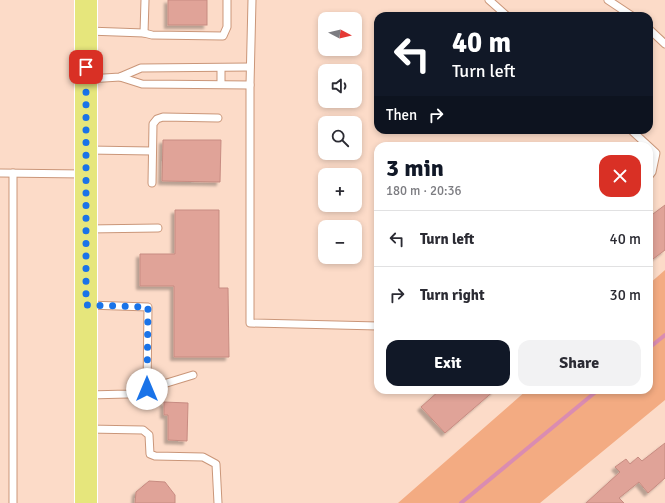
<!DOCTYPE html>
<html lang="en">
<head>
<meta charset="utf-8">
<style>
	:root { --surface:#fff; --page:#f2f2f3; --text:#2b2b33; --muted:#7c7c81; --line:#e1e1e2; --accent:#111827 }
	body { margin:0; font-family:Signika,sans-serif; background:var(--page); color:var(--text); height:100vh; display:flex; flex-direction:column; font-size:15px; white-space:nowrap }
	* { box-sizing:border-box; margin:0 }
	p { font-size:13px; color:var(--muted) }
	.icon { flex:none; width:22px; height:22px; fill:none; stroke:currentColor; stroke-width:2; stroke-linecap:round; stroke-linejoin:round }
	.map { position:relative; flex:1; overflow:hidden }
	.side { position:absolute; left:374px; top:142px; width:279px; height:252px; display:flex; flex-direction:column; background:var(--surface); border-radius:12px; box-shadow:0 2px 6px #0003 }
	.side>* { flex:none }
	.top-card { position:absolute; left:374px; top:12px; width:279px; height:122px; border-radius:12px; box-shadow:0 2px 6px #0003; background:#111827; color:#fff; overflow:hidden }
	.needle { width:26px; rotate:97deg }
	.controls { position:absolute; left:318px; top:12px; display:grid; gap:8px }
	.controls a { display:grid; place-items:center; width:44px; height:44px; border-radius:8px; background:var(--surface); box-shadow:0 2px 6px #0003; font-size:20px }
	.pin { position:absolute; display:grid; place-items:center; width:34px; height:34px; color:#fff; margin:-17px; border-radius:8px; box-shadow:0 2px 6px #0006 }
	.me { position:absolute; width:44px; margin:-22px; rotate:0deg; stroke-linejoin:round; filter:drop-shadow(0 0 3px #0008) }
	.turn { display:flex; align-items:center; gap:14px; height:84px; padding:0 12px; font-size:18px }
	.turn .icon { width:52px; height:52px; stroke-width:2.5 }
	.turn b { display:block; font-size:28px; line-height:34px }
	.then { display:flex; align-items:center; height:38px; padding:0 12px; background:#0003; gap:8px; font-size:15px }
	.round { display:grid; place-items:center; flex:none; width:42px; height:42px; border-radius:12px; background:var(--page) }
	.summary { display:flex; align-items:center; justify-content:space-between; height:68px; padding:0 12px }
	h1 { font-size:24px; font-weight:800; line-height:30px; color:var(--accent) }
	.action { display:flex; gap:8px; margin-top:auto; padding:8px 12px }
	.action a { flex:1; height:46px; border-radius:12px; background:var(--accent); color:#fff; font-size:16px; font-weight:800; line-height:46px; text-align:center }
	.action a+a { background:var(--page); color:var(--text) }
	ul { padding:0; list-style:none }
	li { display:flex; align-items:center; gap:12px; height:56px; padding:0 12px; border-top:1px solid var(--line) }
	li div { flex:1 }
	li b { display:block; font-size:15px }
	li em { font-style:normal }
	.map>svg:first-child { display:block }
	.green { fill:#f3ab82 }
	.lines { fill:none; stroke-linecap:round; stroke-linejoin:round }
	.stream { stroke:#da8cb1; stroke-width:4 }
	.building { fill:#e0a398; stroke:#c78b81; filter:url(#shadow) }
	.service-casing { stroke:#ca9679; stroke-width:9 }
	.primary-casing { stroke:#fff; stroke-width:24 }
	.service { stroke:#fff; stroke-width:7 }
	.primary { stroke:#e6e67c; stroke-width:22 }
	.route { stroke:#1a73e8; stroke-width:7; stroke-dasharray:0 12.6 }
</style>
</head>
<body>
<div class="map">
<svg width="665" height="503" viewBox="0 0 665 503">
	<defs>
		<filter id="shadow"><feDropShadow dx="-3.5" dy="3.5" stdDeviation="1" flood-color="#0004"/></filter>
	</defs>
	<rect width="100%" height="100%" fill="#fcdbc8"/>
	<path class="green" d="M665,270v130l-125,103h-142l129,-113h122v-106z"/>
	<g class="lines">
		<g class="stream">
			<path d="M649,348l16,-13"/>
			<path d="M461,503l137,-113"/>
		</g>
	</g>
	<g class="building">
		<rect x="168" y="0" width="39" height="25"/>
		<path d="M163,140h58l-1,42 -58,-1z"/>
		<path d="M665,205v45l-16,12v-45z"/>
		<path d="M175,210h44v78h9l1,69h-55v-71h-34v-32h35z"/>
		<path d="M440,390h55l-50,43 -24,-26z"/>
		<path d="M164,402l24,1 -1,38 -19,-1v-25h-4z"/>
		<path d="M665,443v35l-17,15 -9,-11 -20,16 5,5h-38l34,-31 -5,-5 11,-8 4,5 8,-7 4,4z"/>
		<path d="M149,481l16,1 10,13v8h-40l1,-11z"/>
	</g>
	<g class="lines">
		<g class="service-casing">
			<g id="service">
				<path d="M252,0l-2,85v238l128,3"/>
				<path d="M489,0l18,16"/>
				<path d="M608,0l24,16"/>
				<path d="M649,29l16,15"/>
				<path d="M88,31l56,2 8,2 71,1 4,-9v-27"/>
				<path d="M144,33l1,-33"/>
				<path d="M221,68v16"/>
				<path d="M120,77l22,7 108,1"/>
				<path d="M88,79l32,-2 21,-9 109,-1"/>
				<path d="M631,130l25,23 -4,19 -3,4"/>
				<path d="M88,150l64,1"/>
				<path d="M0,173l84,1"/>
				<path d="M152,183l1,-59 4,-5 6,-2 55,1"/>
				<path d="M88,229l70,-1"/>
				<path d="M147,389l46,-14"/>
				<path d="M88,395l40,-1 19,-5 1,-82 -60,-2"/>
				<path d="M88,429l55,1 6,5 1,19 5,2 48,1 13,7 2,39"/>
				<path d="M13,503v-330"/>
			</g>
		</g>
		<g class="primary-casing">
			<path id="primary" d="M86,0v503"/>
		</g>
		<use href="#service" class="service"/>
		<use href="#primary" class="primary"/>
	</g>
	<g class="lines">
		<path class="route" d="M86,67v238l62,2 -1,82"/>
	</g>
</svg>
<div class="controls">
<a><svg class="needle" viewBox="-14 -14 28 28"><path d="M0-13l5 13h-10z" fill="#e53935"/><path d="M0 13l5-13h-10z" fill="#7c7c81"/></svg></a>
<a><svg class="icon" aria-label="sound" viewBox="0 0 24 24"><path d="M4 9h4l5-4v14l-5-4H4zM17 9q2 3 0 6"/></svg></a>
<a><svg class="icon" aria-label="search" viewBox="0 0 24 24"><circle cx="10" cy="10" r="6"/><path d="M15 15l6 6"/></svg></a>
<a>+</a>
<a>−</a>
</div>
<div class="pin" style="left:86px;top:67px;background:#d93025"><svg class="icon" aria-label="arrive" viewBox="0 0 24 24"><path d="M6 21V4h12l-3 4 3 4H6"/></svg></div>
<svg class="me" style="left:147px;top:389px" viewBox="-20 -20 40 40"><circle r="19" fill="#fff"/><path d="M0-13L10 11 0 6-10 11z" fill="#1a73e8"/></svg>
<div class="top-card">
<div class="turn"><svg class="icon" aria-label="left" viewBox="0 0 24 24"><path d="M17 20v-9H6M10 6l-5 5 5 5"/></svg><div><b>40 m</b>Turn left</div></div>
<div class="then">Then<svg class="icon" aria-label="right" viewBox="0 0 24 24"><path d="M7 20v-9h11M14 6l5 5-5 5"/></svg></div>
</div>
<section class="side">
<div class="summary"><div><h1>3 min</h1><p>180 m · 20:36</p></div><a class="round" style="background:#d93025;color:#fff"><svg class="icon" aria-label="close" viewBox="0 0 24 24"><path d="M6 6l12 12M18 6L6 18"/></svg></a></div>
<ul>
<li><svg class="icon" aria-label="left" viewBox="0 0 24 24"><path d="M17 20v-9H6M10 6l-5 5 5 5"/></svg><div><b>Turn left</b></div><em>40 m</em></li>
<li><svg class="icon" aria-label="right" viewBox="0 0 24 24"><path d="M7 20v-9h11M14 6l5 5-5 5"/></svg><div><b>Turn right</b></div><em>30 m</em></li>
</ul>
<div class="action"><a>Exit</a><a>Share</a></div>
</section>
</div>
</body>
</html>
